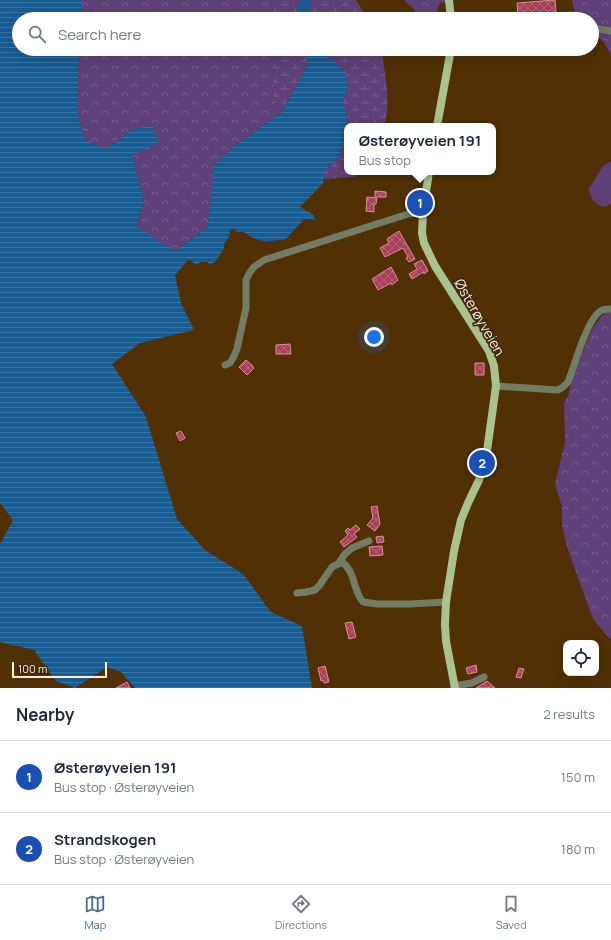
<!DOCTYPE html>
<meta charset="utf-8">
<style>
:root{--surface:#fff;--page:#f6f6f7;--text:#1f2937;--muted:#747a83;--line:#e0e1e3;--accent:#4a6c8f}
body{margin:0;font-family:Manrope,sans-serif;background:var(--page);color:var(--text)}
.controls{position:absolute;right:12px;bottom:12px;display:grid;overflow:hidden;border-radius:8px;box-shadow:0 4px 16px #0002}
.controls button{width:36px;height:36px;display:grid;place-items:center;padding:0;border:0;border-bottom:1px solid var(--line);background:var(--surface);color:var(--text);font:20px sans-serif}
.scale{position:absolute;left:12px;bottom:10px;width:95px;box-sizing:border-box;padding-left:4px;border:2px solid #fdeede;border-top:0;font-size:11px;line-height:14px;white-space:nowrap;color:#fdeede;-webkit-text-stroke:3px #3f290c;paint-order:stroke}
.you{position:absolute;left:374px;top:337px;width:14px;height:14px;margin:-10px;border:3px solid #fff;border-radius:50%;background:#1a73e8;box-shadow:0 0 0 6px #1a73e833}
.badge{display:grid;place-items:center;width:26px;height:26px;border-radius:50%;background:var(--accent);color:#fff;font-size:13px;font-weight:700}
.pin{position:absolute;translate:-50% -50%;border:2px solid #fff;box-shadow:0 1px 4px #0006}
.popup{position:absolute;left:344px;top:123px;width:152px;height:52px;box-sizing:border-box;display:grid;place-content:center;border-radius:8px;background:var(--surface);filter:drop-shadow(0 1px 3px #0005);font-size:13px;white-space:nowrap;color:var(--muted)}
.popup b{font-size:15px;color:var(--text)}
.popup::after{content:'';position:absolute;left:50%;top:100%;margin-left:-8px;border:8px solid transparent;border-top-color:var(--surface)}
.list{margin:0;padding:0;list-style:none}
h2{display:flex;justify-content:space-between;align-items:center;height:52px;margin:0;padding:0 16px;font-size:17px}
h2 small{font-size:13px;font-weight:400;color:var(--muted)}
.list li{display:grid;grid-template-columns:26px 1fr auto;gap:12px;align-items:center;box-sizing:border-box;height:72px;padding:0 16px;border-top:1px solid var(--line)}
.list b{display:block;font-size:15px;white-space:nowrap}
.list p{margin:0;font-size:13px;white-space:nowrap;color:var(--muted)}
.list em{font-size:13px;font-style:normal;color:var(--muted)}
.icon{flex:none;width:22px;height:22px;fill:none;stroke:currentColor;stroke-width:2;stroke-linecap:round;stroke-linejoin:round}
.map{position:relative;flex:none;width:611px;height:688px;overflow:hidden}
.search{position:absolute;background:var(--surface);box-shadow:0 4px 16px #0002;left:12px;right:12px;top:12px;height:44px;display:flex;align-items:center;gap:10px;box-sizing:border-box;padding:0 14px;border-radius:22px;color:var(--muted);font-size:15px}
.sheet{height:196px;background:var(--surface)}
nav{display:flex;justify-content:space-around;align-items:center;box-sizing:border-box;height:56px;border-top:1px solid var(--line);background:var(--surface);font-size:11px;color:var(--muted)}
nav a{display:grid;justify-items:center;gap:2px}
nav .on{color:var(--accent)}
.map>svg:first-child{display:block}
.grass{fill:#5f4078}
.forest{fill:url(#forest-crowns)}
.wetland{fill:url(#wetland-marsh)}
.water{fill:url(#water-rules)}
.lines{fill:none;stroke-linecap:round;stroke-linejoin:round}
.river{stroke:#185c94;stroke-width:11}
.building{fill:url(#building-cross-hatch);stroke:#d9909c}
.minor{stroke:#717d64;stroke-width:7}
.major{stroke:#a9c28e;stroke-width:8}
.labels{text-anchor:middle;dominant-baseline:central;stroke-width:3.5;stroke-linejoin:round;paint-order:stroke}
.street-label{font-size:14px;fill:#fdeede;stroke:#3f290c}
</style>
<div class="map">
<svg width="611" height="688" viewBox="0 0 611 688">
<defs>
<pattern id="forest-crowns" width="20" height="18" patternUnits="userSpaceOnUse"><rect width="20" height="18" fill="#5f4078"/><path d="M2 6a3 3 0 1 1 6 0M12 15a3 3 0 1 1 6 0" fill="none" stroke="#775c8b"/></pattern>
<pattern id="wetland-marsh" width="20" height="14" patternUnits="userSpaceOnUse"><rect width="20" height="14" fill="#5f4078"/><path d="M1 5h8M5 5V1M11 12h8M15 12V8" fill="none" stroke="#775c8b"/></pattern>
<pattern id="water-rules" width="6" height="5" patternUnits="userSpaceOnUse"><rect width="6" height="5" fill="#185c94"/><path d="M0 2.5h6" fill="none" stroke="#3a74a3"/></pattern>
<pattern id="building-cross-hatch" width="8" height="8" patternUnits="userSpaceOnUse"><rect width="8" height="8" fill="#aa3f59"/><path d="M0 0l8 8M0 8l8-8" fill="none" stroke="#bb6478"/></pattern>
</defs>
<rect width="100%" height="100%" fill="#503004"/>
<path class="grass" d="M611 161V203C602 213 589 199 589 189L603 166Z"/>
<path class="forest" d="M82 0H271L273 19H81Z
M404 0H446L447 3 441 2 433 18C418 24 419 14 411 6 409 4 406 3 404 0Z
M572 0H611V54L602 40 592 33V19H576Z
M79 49H274L273 96 282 112 234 146 211 201 207 228 175 251 136 227 144 202 132 155 133 129 106 149 85 140 77 112Z
M606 312 611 313V640L593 619 567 547 562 525V507L555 484 565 442 564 402 568 396 575 370 592 330 600 318Z"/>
<path class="wetland" d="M271 0H356L364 13 388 19H273Z
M274 49H308L305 52 308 64 282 112 273 96Z
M310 49H382C384 74 392 101 384 126H347L346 108 342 102 348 89 321 54Z
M347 130V172H361L354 177 324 179V170L339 157Z"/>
<path class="water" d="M0 0H82L81 19H19V49H79L77 112 85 140 106 149 133 129 152 126 159 143 132 155 144 202 136 226 175 251 207 228 211 201 214 165 234 146 282 112 308 64 305 52 308 49H310L333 60 345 72 348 89 342 102 346 108 347 130 339 157 325 170 323 183 300 207 314 215 315 220 304 219 286 239 265 242 253 238 244 232H237L234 229 230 230 229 237 224 244V248L217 260 210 265 207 262H201L195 265 191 260H188L175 275 181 303 194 330 140 343 112 364 146 417 177 519 205 550 243 574 271 612 302 626 312 688H135L121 672 107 667 75 688 56 681 34 650 0 642V544L13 520 0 503Z"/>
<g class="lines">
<path class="river" d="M302 19 305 0"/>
</g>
<path class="building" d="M555 0 556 12 518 17 517 3Z
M375 191 386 192V197H375Z
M367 197 377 198 376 204H374V212L366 211Z
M399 231 415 259 409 262 406 258 408 257 403 248 385 257 380 248 389 243 387 239Z
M422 260 428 271 424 274 423 272 412 279 409 274 417 269 414 264Z
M391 267 398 280 392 285 391 283 378 290 372 279Z
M290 344 291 354H276V345Z
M246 360 253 366 252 367 254 368 247 375 239 367Z
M475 363H484V375H475Z
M181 431 185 438 180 441 176 433Z
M377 506 380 524 375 531 367 525 373 518 371 507Z
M356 525 360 529 354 534 357 537 344 547 340 542 348 535 345 531 348 528 350 530Z
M383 536 384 542 377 543 376 537Z
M382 546 383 555 370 556 369 547Z
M352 622 356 637 349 639 345 623Z
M476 665 477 672 468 674 466 668Z
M325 666 329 682 324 683 323 680 321 681 318 668Z
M519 668 524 669 521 678 516 677Z
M487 681 495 688H476Z
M127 682 130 688H116Z"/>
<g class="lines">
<path class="minor" d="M534 19 571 15 578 19
M592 28 611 31
M225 365 230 363 233 358 237 349 246 308V280L250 272 254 267 264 260 408 214 423 212
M496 386 558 390 563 387 568 382C575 364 585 327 597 314 601 309 605 309 611 309
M338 564 343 563C355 571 353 591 363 602L377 604H410L446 602
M297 593 306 592 315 590 319 586 332 567 338 564 345 554 352 548 369 541
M454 686 472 683 484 677"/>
<path class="major" d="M449 0 451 19
M437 126 451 49
M429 172 423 212 422 233 424 243 435 266 489 351 494 366 496 386 486 458 479 480 468 503 461 520 454 551 446 602 445 624 446 641 455 688"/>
</g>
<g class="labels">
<g class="street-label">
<text transform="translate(480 317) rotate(60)">Østerøyveien</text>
</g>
</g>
</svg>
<div class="controls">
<button><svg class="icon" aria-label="locate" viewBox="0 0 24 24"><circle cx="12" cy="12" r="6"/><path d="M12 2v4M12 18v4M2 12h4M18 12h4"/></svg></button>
</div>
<div class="scale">100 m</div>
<div class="you"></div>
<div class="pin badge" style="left:420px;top:203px;background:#1a4fb4">1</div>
<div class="popup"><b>Østerøyveien 191</b>Bus stop</div>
<div class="pin badge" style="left:482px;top:463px;background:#1a4fb4">2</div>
<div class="search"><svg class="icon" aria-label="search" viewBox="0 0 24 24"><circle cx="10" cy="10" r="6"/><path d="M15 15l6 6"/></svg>Search here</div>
</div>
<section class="sheet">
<h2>Nearby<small>2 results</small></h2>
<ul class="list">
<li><span class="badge" style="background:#1a4fb4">1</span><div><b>Østerøyveien 191</b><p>Bus stop · Østerøyveien</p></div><em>150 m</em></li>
<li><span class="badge" style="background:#1a4fb4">2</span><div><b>Strandskogen</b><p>Bus stop · Østerøyveien</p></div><em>180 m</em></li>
</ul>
</section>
<nav>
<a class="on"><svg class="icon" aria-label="map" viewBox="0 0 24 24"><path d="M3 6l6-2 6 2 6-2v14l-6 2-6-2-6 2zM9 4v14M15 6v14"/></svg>Map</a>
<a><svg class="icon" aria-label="directions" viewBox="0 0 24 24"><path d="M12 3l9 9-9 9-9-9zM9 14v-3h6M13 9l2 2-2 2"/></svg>Directions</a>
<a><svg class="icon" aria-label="saved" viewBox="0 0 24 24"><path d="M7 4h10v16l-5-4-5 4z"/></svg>Saved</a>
</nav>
